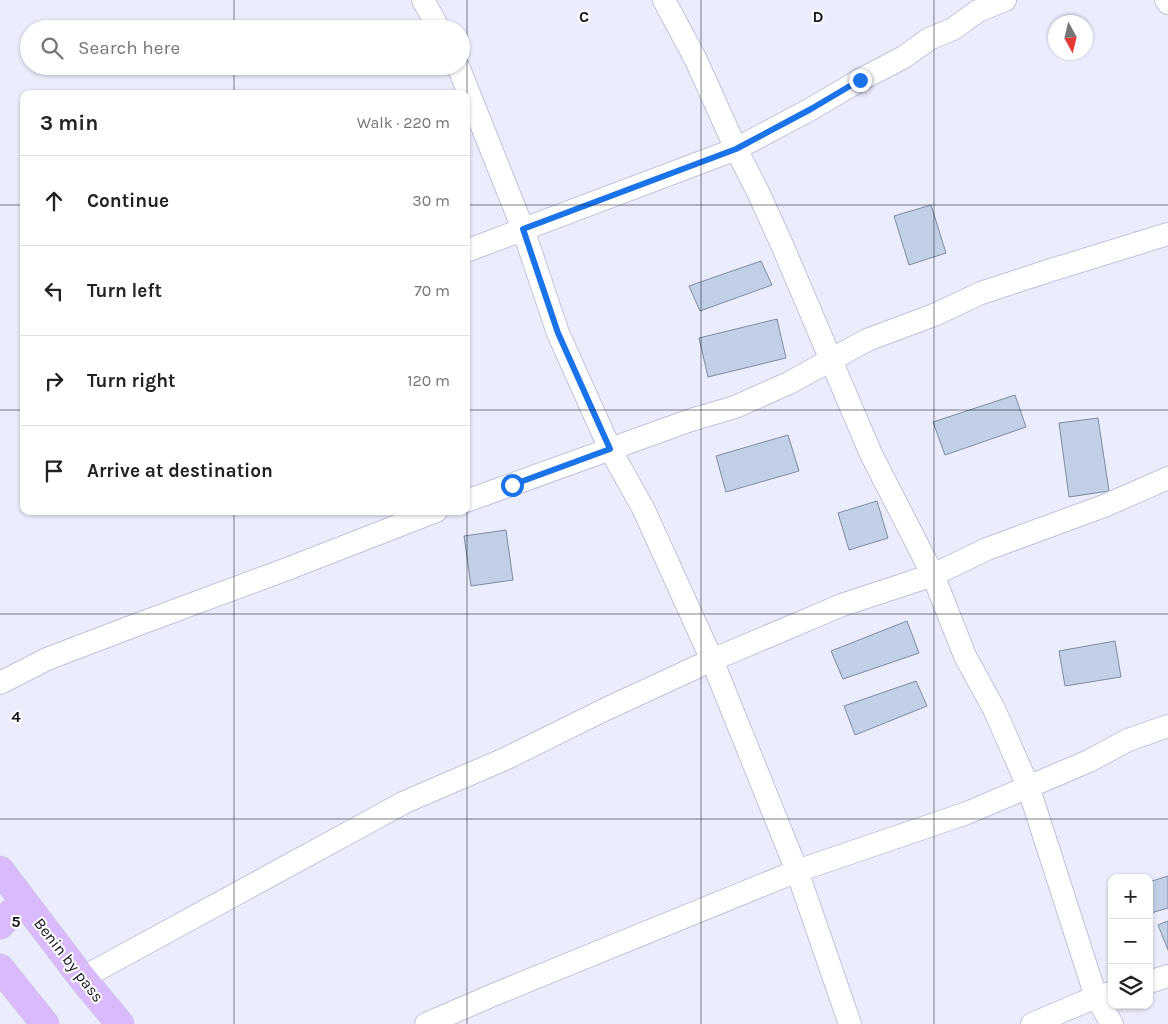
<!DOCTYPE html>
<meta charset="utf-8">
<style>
:root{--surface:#fff;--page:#f6f6f6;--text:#222;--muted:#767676;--line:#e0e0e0}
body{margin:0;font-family:Karla,sans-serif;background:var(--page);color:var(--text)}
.controls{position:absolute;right:15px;bottom:15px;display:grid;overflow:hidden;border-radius:10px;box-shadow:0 1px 4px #0004}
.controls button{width:45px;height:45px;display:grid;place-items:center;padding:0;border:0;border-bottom:1px solid var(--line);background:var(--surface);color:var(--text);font:25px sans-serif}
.compass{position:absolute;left:1048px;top:15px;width:45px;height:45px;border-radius:50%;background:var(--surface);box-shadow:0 1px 4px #0004;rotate:172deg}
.stop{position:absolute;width:15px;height:15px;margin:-11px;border:4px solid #1a73e8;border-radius:50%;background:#fff}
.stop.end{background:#1a73e8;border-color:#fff;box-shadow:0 1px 5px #0008}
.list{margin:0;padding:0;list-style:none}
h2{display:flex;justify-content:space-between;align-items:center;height:65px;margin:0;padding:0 20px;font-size:21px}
h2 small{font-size:16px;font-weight:400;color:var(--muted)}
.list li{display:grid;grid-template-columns:32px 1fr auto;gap:15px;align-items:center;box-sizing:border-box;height:90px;padding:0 20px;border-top:1px solid var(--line)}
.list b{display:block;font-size:19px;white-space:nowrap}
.list em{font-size:16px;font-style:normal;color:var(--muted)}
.icon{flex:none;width:28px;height:28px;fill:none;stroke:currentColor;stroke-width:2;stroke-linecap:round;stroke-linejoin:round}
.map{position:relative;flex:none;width:1168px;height:1024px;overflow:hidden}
.search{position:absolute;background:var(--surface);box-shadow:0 1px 4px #0004;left:20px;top:20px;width:450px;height:55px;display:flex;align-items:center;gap:12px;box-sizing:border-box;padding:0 18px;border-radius:28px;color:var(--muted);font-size:19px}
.panel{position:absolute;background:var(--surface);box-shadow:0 1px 4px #0004;left:20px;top:90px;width:450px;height:425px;border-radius:10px}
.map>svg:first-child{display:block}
.building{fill:#c2d0e7;stroke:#7f8ba1}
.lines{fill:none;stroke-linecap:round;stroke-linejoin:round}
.street-casing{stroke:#c2c3dc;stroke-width:24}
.highway-casing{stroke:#d1d1d2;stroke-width:29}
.street{stroke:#fff;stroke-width:22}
.highway{stroke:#d9bafd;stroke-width:28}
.route{stroke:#1a73e8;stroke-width:6}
.grid{fill:none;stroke:#171720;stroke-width:1;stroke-opacity:0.55}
.labels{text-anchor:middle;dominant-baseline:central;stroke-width:4;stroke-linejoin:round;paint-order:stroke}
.street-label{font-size:16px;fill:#171720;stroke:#fff}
.grid-label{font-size:16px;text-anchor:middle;font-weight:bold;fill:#171720;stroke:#fff;stroke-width:4;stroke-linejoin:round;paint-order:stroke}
</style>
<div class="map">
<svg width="1168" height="1024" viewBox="0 0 1168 1024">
<rect width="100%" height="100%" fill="#ecedfc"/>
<path class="building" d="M931 205 946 253 909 265 894 216Z
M761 261 772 285 700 311 689 286Z
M777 319 786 358 708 377 699 338Z
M1015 395 1026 427 945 455 933 422Z
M1098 418 1109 491 1069 497 1059 423Z
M788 435 799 471 726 492 716 456Z
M877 501 888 538 849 550 838 513Z
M506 530 513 580 471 586 464 536Z
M907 621 919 653 843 679 831 651Z
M1115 641 1121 677 1065 686 1059 651Z
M916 681 927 706 855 735 844 706Z
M1168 876V908L1151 913 1149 906V882Z
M1168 921V950L1158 925Z"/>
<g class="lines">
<defs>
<path id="street" d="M423 0 439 29
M664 0 696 60 736 149 758 192 783 247 871 454 933 575 965 656 994 709 1028 786 1096 997 1112 1024
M1166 0 1168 3
M458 66 523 229 558 333 610 449 643 508 712 660 797 871 850 1024
M466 251 736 149 811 109 860 80 904 57 929 39 953 29 978 11 1005 0
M466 501 691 420 735 407 789 383 867 340 934 315 981 293 1048 271 1168 234
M0 683 47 659 136 625 287 569 436 511
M82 978 405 802 505 759 606 709 712 660 842 605 933 575 987 549 1104 506 1168 478
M1149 982 1168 976
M426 1024 493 995 797 871 967 813 1089 761 1128 740 1168 726
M1032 1024 1096 997 1110 993"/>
<path id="highway" d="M0 870 82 978 120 1024
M0 925 23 901
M0 968 45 1024"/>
</defs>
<use href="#street" class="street-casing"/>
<use href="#highway" class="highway-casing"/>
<use href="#street" class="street"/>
<use href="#highway" class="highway"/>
</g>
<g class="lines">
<path class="route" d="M512 485 610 449 558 333 523 229 736 149 811 109 860 80"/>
</g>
<path class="grid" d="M234 0V29M467 0V1024M701 0V1024M934 0V1024M234 66V94M0 205H24M466 205H1168M0 410H24M466 410H1168M234 511V1024M0 614H1168M0 819H1168"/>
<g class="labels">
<g class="street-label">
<text transform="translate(69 960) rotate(52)">Benin by pass</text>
</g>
</g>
<g class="grid-label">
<text x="584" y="22">C</text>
<text x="818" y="22">D</text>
<text x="16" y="722">4</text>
<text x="16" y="927">5</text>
</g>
</svg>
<div class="controls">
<button>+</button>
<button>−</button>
<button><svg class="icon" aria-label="layers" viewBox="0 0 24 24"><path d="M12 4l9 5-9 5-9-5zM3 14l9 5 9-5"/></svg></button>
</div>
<svg class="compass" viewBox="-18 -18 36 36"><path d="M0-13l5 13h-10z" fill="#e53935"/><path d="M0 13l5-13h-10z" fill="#767676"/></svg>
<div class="stop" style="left:512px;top:485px"></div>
<div class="stop end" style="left:860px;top:80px"></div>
<div class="search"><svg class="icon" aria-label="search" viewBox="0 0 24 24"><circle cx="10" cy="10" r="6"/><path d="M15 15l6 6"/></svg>Search here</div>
<section class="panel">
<h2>3 min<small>Walk · 220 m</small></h2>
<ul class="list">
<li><svg class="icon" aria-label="ahead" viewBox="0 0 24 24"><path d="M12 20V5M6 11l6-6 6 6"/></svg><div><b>Continue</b></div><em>30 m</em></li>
<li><svg class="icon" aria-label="left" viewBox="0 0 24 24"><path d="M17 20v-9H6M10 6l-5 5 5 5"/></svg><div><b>Turn left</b></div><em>70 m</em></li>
<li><svg class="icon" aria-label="right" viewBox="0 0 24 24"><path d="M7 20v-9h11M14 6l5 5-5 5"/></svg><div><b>Turn right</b></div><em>120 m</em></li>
<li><svg class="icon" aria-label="arrive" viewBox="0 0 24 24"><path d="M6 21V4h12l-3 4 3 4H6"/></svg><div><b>Arrive at destination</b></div></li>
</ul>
</section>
</div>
